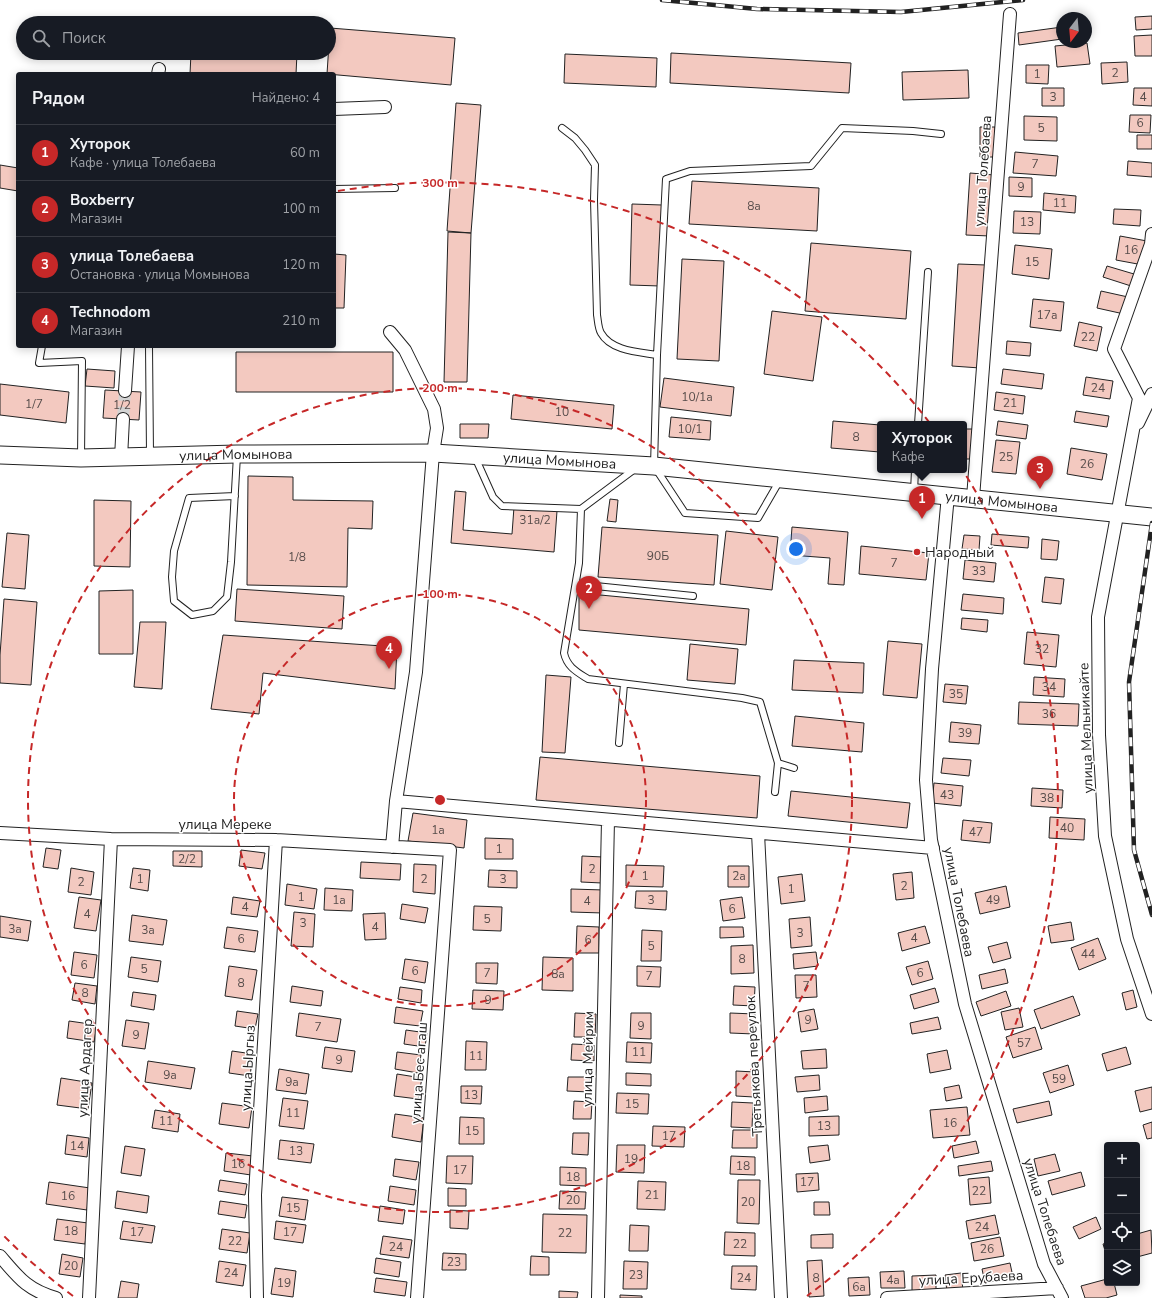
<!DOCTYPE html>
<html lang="ru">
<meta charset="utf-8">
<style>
:root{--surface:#171b24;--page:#242831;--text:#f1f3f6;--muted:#9ea1a6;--line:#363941;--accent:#c62828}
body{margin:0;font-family:"Nunito Sans",sans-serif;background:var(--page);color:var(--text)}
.controls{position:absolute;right:12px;bottom:12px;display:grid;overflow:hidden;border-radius:4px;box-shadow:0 2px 10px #0003}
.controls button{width:36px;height:36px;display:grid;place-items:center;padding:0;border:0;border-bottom:1px solid var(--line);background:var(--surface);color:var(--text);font:20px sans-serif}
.compass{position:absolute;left:1056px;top:12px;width:36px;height:36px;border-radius:50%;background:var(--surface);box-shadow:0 2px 10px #0003;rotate:196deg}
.you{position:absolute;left:796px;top:549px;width:14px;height:14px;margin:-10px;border:3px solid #fff;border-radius:50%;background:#1a73e8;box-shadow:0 0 0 6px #1a73e833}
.badge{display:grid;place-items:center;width:26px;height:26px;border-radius:50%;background:var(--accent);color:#fff;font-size:13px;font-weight:700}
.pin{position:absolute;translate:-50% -33px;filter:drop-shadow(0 1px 2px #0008)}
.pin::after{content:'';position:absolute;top:21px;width:14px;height:12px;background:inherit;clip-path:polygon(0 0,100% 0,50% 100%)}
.popup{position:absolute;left:877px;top:421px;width:90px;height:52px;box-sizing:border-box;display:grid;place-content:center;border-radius:4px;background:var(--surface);filter:drop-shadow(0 1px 3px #0005);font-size:13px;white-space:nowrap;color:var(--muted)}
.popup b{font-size:15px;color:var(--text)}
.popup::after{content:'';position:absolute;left:50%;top:100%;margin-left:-8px;border:8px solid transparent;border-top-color:var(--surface)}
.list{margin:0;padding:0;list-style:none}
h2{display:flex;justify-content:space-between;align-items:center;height:52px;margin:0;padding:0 16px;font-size:17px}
h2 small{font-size:13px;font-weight:400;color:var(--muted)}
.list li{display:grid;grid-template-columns:26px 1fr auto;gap:12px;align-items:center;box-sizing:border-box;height:56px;padding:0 16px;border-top:1px solid var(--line)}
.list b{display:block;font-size:15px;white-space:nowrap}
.list p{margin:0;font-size:13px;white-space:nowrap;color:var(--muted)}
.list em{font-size:13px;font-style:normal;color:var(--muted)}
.icon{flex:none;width:22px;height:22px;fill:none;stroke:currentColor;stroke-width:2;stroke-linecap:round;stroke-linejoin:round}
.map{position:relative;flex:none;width:1152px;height:1298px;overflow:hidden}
.search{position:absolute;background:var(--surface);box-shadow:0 2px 10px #0003;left:16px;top:16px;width:320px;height:44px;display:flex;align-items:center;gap:10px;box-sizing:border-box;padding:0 14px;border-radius:22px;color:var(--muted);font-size:15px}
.panel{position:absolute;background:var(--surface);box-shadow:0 2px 10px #0003;left:16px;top:72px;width:320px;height:276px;border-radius:4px}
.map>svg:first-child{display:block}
.building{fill:#f3c9c0;stroke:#222}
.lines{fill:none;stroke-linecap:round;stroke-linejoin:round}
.minor-tunnel{stroke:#d3d3d3;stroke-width:12;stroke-dasharray:12 6;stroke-linecap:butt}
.service-casing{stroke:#222;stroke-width:8}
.minor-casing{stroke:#222;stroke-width:14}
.secondary-casing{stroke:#222;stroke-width:19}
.service{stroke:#fff;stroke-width:6}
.minor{stroke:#fff;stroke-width:12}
.secondary{stroke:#fff;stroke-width:17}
.rail-casing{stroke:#222;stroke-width:4.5}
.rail{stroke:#fff;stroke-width:3;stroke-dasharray:9;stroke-linecap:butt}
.ring{fill:none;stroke:#c62828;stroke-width:2;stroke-dasharray:7 5}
.poi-dot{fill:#c62828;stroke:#fff;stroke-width:1.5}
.labels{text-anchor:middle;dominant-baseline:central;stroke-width:3;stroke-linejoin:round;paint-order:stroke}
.number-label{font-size:12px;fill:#564c4a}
.street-label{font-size:14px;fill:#222;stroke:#fff}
.poi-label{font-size:14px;fill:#222;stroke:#fff;text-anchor:start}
.centre{fill:#c62828;stroke:#fff;stroke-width:2}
.ring-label{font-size:12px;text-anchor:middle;font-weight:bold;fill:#c62828;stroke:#fff;stroke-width:3;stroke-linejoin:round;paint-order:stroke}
</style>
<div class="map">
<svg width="1152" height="1298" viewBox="0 0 1152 1298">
<rect width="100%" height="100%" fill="#fff"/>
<path class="building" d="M1152 16V29L1136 30 1135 17Z
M1062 27V39L1019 45 1018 33Z
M330 28 455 38 451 85 327 74Z
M1152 35V56H1135L1134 36Z
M1087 43 1090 64 1057 67 1055 46Z
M191 53H297L296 74H190Z
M671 53 851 63 849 93 670 83Z
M565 54 657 58 656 87 564 83Z
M1127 62 1128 82 1102 84 1101 63Z
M1026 65H1049L1048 84 1026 83Z
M968 70 969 98 903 100 902 72Z
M1042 88H1064V106H1042Z
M1134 88H1152V106L1133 105Z
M456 103 481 105 471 233 447 231Z
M1130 115H1151L1150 133 1129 132Z
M1024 116 1057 117V141L1024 140Z
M980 127H995V157H980Z
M1137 135H1152V149H1137Z
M1015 152 1058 156 1056 176 1013 173Z
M1128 161 1152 163V177L1127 175Z
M0 165 18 168V191L0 188Z
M970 173 994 175 990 236 966 235Z
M1009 177 1032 178V197L1009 196Z
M692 181 819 188 817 231 689 224Z
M1044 193 1076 196 1075 213 1043 210Z
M632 204 662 205 660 286 630 285Z
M1114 209 1141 210 1140 226 1113 224Z
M1014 211 1041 212 1040 234 1013 233Z
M448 232 471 233 467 382H444Z
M1120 236 1147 241 1143 265 1116 260Z
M811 243 911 251 906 319 805 311Z
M1015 245 1052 249 1049 279 1012 274Z
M334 254 346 255 344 308H334Z
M682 259 724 261 719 361 677 359Z
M958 264 986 265 980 368 952 366Z
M1107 266 1134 274 1131 286 1103 277Z
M1101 291 1128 297 1124 314 1097 308Z
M1033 299 1064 302 1061 331 1030 327Z
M772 311 822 317 813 381 764 374Z
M1079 322 1102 327 1097 351 1074 346Z
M1007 341 1031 343 1030 356 1006 354Z
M236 352H393V392H236Z
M87 369 115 371 114 388 85 386Z
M1003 369 1044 374 1042 389 1001 384Z
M1086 377 1113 381 1110 399 1083 395Z
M664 378 734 387 731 416 660 407Z
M0 384 69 392 66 423 0 415Z
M105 390 141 392 139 420 103 418Z
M996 392 1025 396 1023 414 994 410Z
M513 395 614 405 612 429 511 419Z
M1076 411 1109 416 1107 427 1074 422Z
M671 417 711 421 710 440 669 437Z
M833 421 880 425V452L831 448Z
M998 421 1028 425 1026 439 996 435Z
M460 424H489L488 438H460Z
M964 429H973L971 459H964Z
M996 440 1020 442 1016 474 992 472Z
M1071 448 1107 454 1102 480 1067 474Z
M248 476 293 477V500L373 501 372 529 348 528 347 587 247 585Z
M455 491 466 492 463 530 512 534 514 507 557 511 554 552 451 543Z
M610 499 618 500 616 522 607 521Z
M94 500 131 501 130 567 94 566Z
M602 527 718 535 714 585 598 577Z
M792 527 848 532 844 585 828 584 830 558 790 555Z
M726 531 778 537 772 590 720 584Z
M7 533 29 535 25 589 2 587Z
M992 534 1029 537 1028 548 991 545Z
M964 535 980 536 979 550 962 549Z
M1042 539 1059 541 1057 560 1041 559Z
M861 546 929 553 926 580 859 574Z
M965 560 996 563 994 582 963 579Z
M1045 577 1064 579 1061 604 1042 602Z
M237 589 344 596 342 629 235 621Z
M133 590V654H99V591Z
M579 593 749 609 746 645 579 630Z
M963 594 1004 598 1003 614 961 610Z
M4 599 37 602 31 685 0 683V655Z
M962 618 988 620 987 632 961 629Z
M140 622H166L162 689 134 687Z
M1027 632 1059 635 1056 667 1024 664Z
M223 635 397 647 395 689 263 673 259 714 211 709Z
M888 641 922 644 917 698 883 695Z
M690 644 738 649 735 684 687 680Z
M794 660 864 663 863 693 792 690Z
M546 675 571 677 565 753 542 752Z
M1034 677 1065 679 1064 697 1033 695Z
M945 684 968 686 966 704 943 702Z
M1019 702 1079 704 1078 726 1018 724Z
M795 716 864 723 862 752 792 746Z
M951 722 981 725 979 744 949 742Z
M540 757 760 776 757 818 536 800Z
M943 758 971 760 969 776 941 773Z
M934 783 963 786 961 806 932 803Z
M1032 788 1063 790 1062 808 1031 806Z
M791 791 910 803 907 828 788 816Z
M413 813 467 820 464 848 408 841Z
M1050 817 1085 819 1084 840 1049 838Z
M963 820 992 823 990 843 961 840Z
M485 838 513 839V859H485Z
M46 848 61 850 58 869 43 867Z
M241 850 265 853 262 869 239 866Z
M173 851H202V867L173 866Z
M582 856 603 857 602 883 581 882Z
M361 862 401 864 400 880 360 878Z
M414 864 436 865 435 894 413 892Z
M626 865 664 866 663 887 626 886Z
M728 866H749V887H728Z
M71 868 94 872 91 895 68 892Z
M133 868 150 870 148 891 130 888Z
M489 870 517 871V888L488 887Z
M912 872 914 898 896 900 893 874Z
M802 874 805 901 781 904 778 877Z
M287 884 317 889 314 909 285 905Z
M1006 886 1010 907 980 914 975 893Z
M325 888 353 890 352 911 324 910Z
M571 889 604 890 603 913 571 912Z
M636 891H667L666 910 635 908Z
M79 897 101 900 96 931 74 928Z
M233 897 260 901 257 917 231 914Z
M742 897 745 918 723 921 720 900Z
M402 904 428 908 425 923 400 919Z
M474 906 502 907 501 931 473 930Z
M294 912 315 914 313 947 291 946Z
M385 913 386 939 365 940 363 914Z
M132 915 167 920 163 945 129 941Z
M0 916 31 921 28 941 0 937Z
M810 917 812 946 791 948 789 919Z
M1071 922 1074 940 1051 943 1048 926Z
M577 926 599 927V953H576Z
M925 926 930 943 902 951 898 933Z
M227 927 258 931 255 952 224 948Z
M720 927H743L744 937 720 938Z
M642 930 662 931 661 961H641Z
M1098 938 1106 959 1079 970 1071 948Z
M1007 942 1011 958 993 963 988 947Z
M753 945 754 973 731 974V946Z
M74 952 97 955 94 978 71 975Z
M816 952 818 966 794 969 793 954Z
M131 957 161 961 158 982 128 977Z
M543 957 573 958V991L542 990Z
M405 959 428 962 425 983 402 979Z
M928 961 933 979 912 985 906 967Z
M476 963H498L497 984 476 983Z
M229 966 257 970 252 1000 225 996Z
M637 966 661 967 660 987 637 986Z
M1005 969 1008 983 982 989 979 975Z
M795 975H816L817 997 796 998Z
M75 983 97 986 95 1004 72 1000Z
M292 986 323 991 321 1006 290 1002Z
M734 986 755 987 754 1006 733 1005Z
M400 987 422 990 421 1003 398 999Z
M935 988 939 1002 914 1009 910 995Z
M473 990 504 991 503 1010 472 1009Z
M1133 990 1137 1007 1126 1010 1122 993Z
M1006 991 1011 1006 981 1016 976 1002Z
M133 992 156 995 154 1010 131 1006Z
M1073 996 1080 1015 1041 1029 1034 1010Z
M396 1007 423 1011 420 1026 394 1023Z
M1019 1008 1023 1027 1005 1030 1001 1012Z
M814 1009 818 1029 801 1032 798 1012Z
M237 1011 258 1014 255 1029 235 1026Z
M299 1013 341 1019 337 1042 296 1036Z
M575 1013 596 1014 595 1037H574Z
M631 1013H651V1039L630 1038Z
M730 1013 755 1014 754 1034 730 1033Z
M938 1017 941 1029 912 1034 910 1023Z
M126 1020 149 1023 145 1049 122 1046Z
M69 1021 97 1025 94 1042 67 1038Z
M1035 1027 1042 1049 1013 1058 1006 1037Z
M406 1030 427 1033 425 1047 404 1044Z
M466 1041 487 1042 486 1070H465Z
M627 1042 652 1043 651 1063 626 1062Z
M572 1044 594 1045V1061L571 1060Z
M325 1047 355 1051 352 1072 322 1068Z
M1126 1047 1131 1064 1107 1071 1102 1054Z
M826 1049 827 1068 803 1069 801 1051Z
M947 1050 951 1069 930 1073 927 1054Z
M232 1051 253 1054 250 1076 229 1073Z
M397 1052 421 1055 418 1073 395 1069Z
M148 1061 195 1068 191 1089 145 1082Z
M1068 1065 1074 1085 1050 1093 1043 1073Z
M279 1069 309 1074 306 1094 276 1090Z
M736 1071 755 1072 754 1097 736 1096Z
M626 1073 651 1074V1086L626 1085Z
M397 1074 422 1078 418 1099 394 1096Z
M819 1075 820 1090 797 1092 795 1077Z
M568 1077H590V1092L567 1091Z
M61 1078 92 1083 88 1109 57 1105Z
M959 1085 962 1098 946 1101 944 1088Z
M461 1086H482L481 1104 461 1103Z
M1152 1087V1109L1140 1112 1135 1091Z
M617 1093 649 1094 648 1114 616 1113Z
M827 1096 828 1110 805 1113 804 1098Z
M283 1098 308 1101 304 1129 279 1126Z
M574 1101 592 1102 591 1119H573Z
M1049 1101 1052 1115 1017 1123 1013 1109Z
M732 1102 753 1103 752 1128 731 1127Z
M222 1103 252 1107 249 1128 219 1124Z
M967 1107 970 1135 933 1138 930 1110Z
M155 1110 180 1114 178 1132 152 1128Z
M395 1114 424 1118 421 1142 392 1137Z
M839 1116V1135L809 1136V1117Z
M460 1117 484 1118V1144H459Z
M1152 1122V1138L1147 1139 1143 1125Z
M653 1126 685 1127 684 1147 652 1146Z
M733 1130H757V1148H732Z
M573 1133H589L588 1155 572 1154Z
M67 1135 89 1138 87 1157 65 1154Z
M280 1140 314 1144 311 1163 278 1159Z
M976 1141 979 1153 954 1158 952 1146Z
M617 1145H645L644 1173 616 1172Z
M828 1145 830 1160 810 1163 808 1147Z
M125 1146 145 1149 141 1176 121 1173Z
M226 1153 253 1156 251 1175 224 1171Z
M1055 1154 1060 1171 1038 1176 1034 1159Z
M447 1156H473L472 1184 446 1183Z
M731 1156 755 1157V1175L730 1174Z
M395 1159 419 1162 416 1180 393 1176Z
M991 1161 993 1171 959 1176 958 1166Z
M560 1167 586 1168V1186L560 1185Z
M1081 1172 1085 1186 1052 1195 1048 1181Z
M818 1173 819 1190 797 1192 796 1174Z
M989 1177 991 1203 970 1205 968 1179Z
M220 1180 247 1184 245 1195 218 1191Z
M738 1180H760L759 1224 737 1223Z
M638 1181 666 1182 665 1210 637 1209Z
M49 1182 90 1188 87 1210 46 1204Z
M390 1186 416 1190 414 1205 388 1201Z
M448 1188 466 1189V1206H448Z
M117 1191 149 1196 147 1213 115 1208Z
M560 1191 586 1192 585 1209H559Z
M282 1197 308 1200 305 1220 279 1216Z
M220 1201 247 1205 245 1218 218 1214Z
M814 1202H829L830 1215H814Z
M380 1206 405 1210 403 1224 378 1221Z
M450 1210 469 1211 468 1229 450 1228Z
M543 1214 587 1215 586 1253 542 1252Z
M995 1215 999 1234 969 1239 966 1221Z
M1096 1217 1101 1229 1079 1239 1073 1227Z
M57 1219 88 1223 85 1244 54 1240Z
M123 1221 155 1226 152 1243 120 1239Z
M276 1221 306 1225 303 1243 274 1239Z
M630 1225 649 1226 648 1251H629Z
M222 1229 250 1233 247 1253 219 1249Z
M1151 1230 1152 1253 1137 1257V1234Z
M725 1232 755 1233V1256L724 1255Z
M833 1234V1248H811V1235Z
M383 1236 412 1240 409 1258 380 1254Z
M1000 1237 1004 1256 974 1261 971 1243Z
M1107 1243V1257L1103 1244Z
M443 1253 466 1254V1270H442Z
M62 1254 83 1258 80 1277 59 1274Z
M531 1256 549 1257V1275H530Z
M376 1258 401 1262 399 1277 374 1273Z
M822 1260 824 1296 809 1297 807 1261Z
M219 1261 246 1265 243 1286 216 1282Z
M624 1261 648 1262 647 1289H623Z
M1010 1263 1013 1277 985 1283 982 1269Z
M732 1266H757L756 1290 731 1289Z
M275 1268 296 1271 293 1297 271 1294Z
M904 1271 905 1288H881L880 1272Z
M961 1273 963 1290 947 1292 945 1275Z
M936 1275V1292L912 1293V1276Z
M869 1277 870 1295 849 1296 848 1278Z
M376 1278 407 1282 405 1296 374 1292Z
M1107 1279V1283H1114L1117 1295 1106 1298H1085L1081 1286Z
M121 1281 139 1284 137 1298H118Z
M559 1291 578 1292 577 1298H559Z
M620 1295 642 1296V1298H620Z"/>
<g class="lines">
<path class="minor-tunnel" d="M123 419 125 391"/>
<defs>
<path id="service" d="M562 128 575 138 585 150 595 165 594 200 597 315C598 320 598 328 601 333 611 351 639 352 657 355
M334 189 395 188
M42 346 39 363 82 361 81 457
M149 346 150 454
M918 424 928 272
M475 457 493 497 502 506 581 509 636 468
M780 480 758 518 685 513 654 466 657 355 666 179 690 171 811 166 842 128 913 131 941 134
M914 492 915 470
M235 496 189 498 174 551 172 577 174 601 192 615 213 611 227 597 231 562 237 455
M581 509 579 563 564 653C567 667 577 672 588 679L742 698 760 702 778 763 794 768
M576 584 693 596
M619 743 624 684
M775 792 778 763"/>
<path id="minor" d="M158 74 159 69
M334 109 385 107
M1152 234 1151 244 1114 349 1139 398 1098 617 1099 735 1105 836 1127 939 1152 1014
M390 332 405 350 434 409 437 428 433 453 416 672 396 801 392 847
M125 391 128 346
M1138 423 1152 394
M121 458 123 419
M948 495 932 669 926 780 931 840 965 1004 1044 1264 1062 1298
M973 498 1010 14
M396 801 933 848
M0 833 111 839 276 840 450 850 417 1298
M758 833 781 1298
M0 1256C18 1277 27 1290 56 1298
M89 1298 111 839
M257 1298 255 1195 276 840
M598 1298 608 820
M887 1298 1057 1288"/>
<g id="secondary">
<path id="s1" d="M0 455 81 458 237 454 433 453 654 466 1152 517"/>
</g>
</defs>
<use href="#service" class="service-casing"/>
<use href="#minor" class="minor-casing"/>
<use href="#secondary" class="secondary-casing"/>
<use href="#service" class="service"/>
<use href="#minor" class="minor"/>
<use href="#secondary" class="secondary"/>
<defs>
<path id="rail" d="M662 0 757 9 901 12 1023 0
M1152 523 1129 682 1134 850 1152 915"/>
</defs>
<use href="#rail" class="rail-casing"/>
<use href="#rail" class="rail"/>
</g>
<g class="ring">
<circle cx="440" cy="800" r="206"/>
<circle cx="440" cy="800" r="412"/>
<path d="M73 1296A617 617 0 0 1 4 1236M338 191A617 617 0 0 1 807 1296"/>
</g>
<circle class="poi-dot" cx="917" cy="552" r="4"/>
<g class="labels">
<g class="number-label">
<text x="1115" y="73">2</text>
<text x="1037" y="74">1</text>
<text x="1053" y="97">3</text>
<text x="1143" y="97">4</text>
<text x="1140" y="123">6</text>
<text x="1041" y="128">5</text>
<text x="1035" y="164">7</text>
<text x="1021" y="187">9</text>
<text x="1060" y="203">11</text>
<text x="754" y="206">8а</text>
<text x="1027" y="222">13</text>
<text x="1131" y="250">16</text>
<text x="1032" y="262">15</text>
<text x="1047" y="315">17а</text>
<text x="1088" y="337">22</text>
<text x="1098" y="388">24</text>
<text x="697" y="397">10/1а</text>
<text x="1010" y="403">21</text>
<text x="34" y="404">1/7</text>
<text x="122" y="405">1/2</text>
<text x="562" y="412">10</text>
<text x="690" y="429">10/1</text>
<text x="856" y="437">8</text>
<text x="1006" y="457">25</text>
<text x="1087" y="464">26</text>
<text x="535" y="520">31а/2</text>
<text x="658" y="556">90Б</text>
<text x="297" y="557">1/8</text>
<text x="894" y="563">7</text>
<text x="979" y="571">33</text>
<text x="1042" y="649">32</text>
<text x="1049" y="687">34</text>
<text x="956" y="694">35</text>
<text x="1049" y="714">36</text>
<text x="965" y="733">39</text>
<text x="947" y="795">43</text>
<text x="1047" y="798">38</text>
<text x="1067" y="828">40</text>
<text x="438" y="830">1а</text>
<text x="976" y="832">47</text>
<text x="499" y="849">1</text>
<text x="187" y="859">2/2</text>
<text x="592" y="869">2</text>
<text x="645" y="876">1</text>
<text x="739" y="876">2а</text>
<text x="140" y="879">1</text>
<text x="424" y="879">2</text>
<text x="503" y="879">3</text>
<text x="81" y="882">2</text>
<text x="904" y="886">2</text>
<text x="791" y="889">1</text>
<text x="301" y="897">1</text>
<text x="339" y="900">1а</text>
<text x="651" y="900">3</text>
<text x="993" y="900">49</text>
<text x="587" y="901">4</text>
<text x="245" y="907">4</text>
<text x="732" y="909">6</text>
<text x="87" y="914">4</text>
<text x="487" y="919">5</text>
<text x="303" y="923">3</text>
<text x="375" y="927">4</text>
<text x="15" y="929">3а</text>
<text x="148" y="930">3а</text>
<text x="800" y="933">3</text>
<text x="914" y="938">4</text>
<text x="241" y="939">6</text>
<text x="588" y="940">6</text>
<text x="651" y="946">5</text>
<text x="1088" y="954">44</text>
<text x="742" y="959">8</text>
<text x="84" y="965">6</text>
<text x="144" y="969">5</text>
<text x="415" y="971">6</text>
<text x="487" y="973">7</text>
<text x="920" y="973">6</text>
<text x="558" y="974">8а</text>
<text x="649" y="976">7</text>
<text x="241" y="983">8</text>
<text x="806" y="986">7</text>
<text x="85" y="993">8</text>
<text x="488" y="1000">9</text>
<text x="808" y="1020">9</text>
<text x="641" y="1026">9</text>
<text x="318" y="1027">7</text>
<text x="136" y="1035">9</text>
<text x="1024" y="1043">57</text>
<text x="639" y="1052">11</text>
<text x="476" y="1056">11</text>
<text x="339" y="1060">9</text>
<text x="170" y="1075">9а</text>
<text x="1059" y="1079">59</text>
<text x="292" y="1082">9а</text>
<text x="471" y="1095">13</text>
<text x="632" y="1104">15</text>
<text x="293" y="1113">11</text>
<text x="166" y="1121">11</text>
<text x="950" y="1123">16</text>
<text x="824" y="1126">13</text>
<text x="472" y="1131">15</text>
<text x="669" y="1136">17</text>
<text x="77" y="1146">14</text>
<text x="296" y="1151">13</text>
<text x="631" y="1159">19</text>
<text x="238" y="1164">16</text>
<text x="743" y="1166">18</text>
<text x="460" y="1170">17</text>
<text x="573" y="1177">18</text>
<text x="807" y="1182">17</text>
<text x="979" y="1191">22</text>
<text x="652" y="1195">21</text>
<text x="68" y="1196">16</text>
<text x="573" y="1200">20</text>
<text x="748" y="1202">20</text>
<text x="293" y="1208">15</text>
<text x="982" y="1227">24</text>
<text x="71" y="1231">18</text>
<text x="137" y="1232">17</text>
<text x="290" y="1232">17</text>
<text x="565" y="1233">22</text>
<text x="235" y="1241">22</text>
<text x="740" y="1244">22</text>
<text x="396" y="1247">24</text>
<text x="987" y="1249">26</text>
<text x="454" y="1262">23</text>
<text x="71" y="1266">20</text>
<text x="231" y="1273">24</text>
<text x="636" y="1275">23</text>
<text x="744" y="1278">24</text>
<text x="816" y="1278">8</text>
<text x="893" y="1280">4а</text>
<text x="284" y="1283">19</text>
<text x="859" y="1287">6а</text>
</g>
<g class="street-label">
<text transform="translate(983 171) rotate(-86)">улица Толебаева</text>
<text stroke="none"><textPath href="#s1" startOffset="236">улица Момынова</textPath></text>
<text stroke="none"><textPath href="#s1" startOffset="560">улица Момынова</textPath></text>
<text stroke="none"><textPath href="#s1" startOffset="1004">улица Момынова</textPath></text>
<text transform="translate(1086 728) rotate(-92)">улица Мельникайте</text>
<text x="225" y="824">улица Мереке</text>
<text transform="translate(959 902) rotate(79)">улица Толебаева</text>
<text transform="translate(588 1059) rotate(-89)">улица Мейрим</text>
<text transform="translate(754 1066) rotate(-93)">Третьякова переулок</text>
<text transform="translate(85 1068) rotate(-87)">улица Ардагер</text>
<text transform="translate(248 1068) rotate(-87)">улица Ыргыз</text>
<text transform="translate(419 1073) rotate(-86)">улица Бес агаш</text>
<text transform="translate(1045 1212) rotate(72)">улица Толебаева</text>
<text transform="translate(971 1278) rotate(-3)">улица Ерубаева</text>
</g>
<g class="poi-label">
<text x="925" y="552">Народный</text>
</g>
</g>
<circle cx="440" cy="800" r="6" class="centre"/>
<g class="ring-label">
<text x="440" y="187">300 m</text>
<text x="440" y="392">200 m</text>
<text x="440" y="598">100 m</text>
</g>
</svg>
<div class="controls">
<button>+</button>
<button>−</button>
<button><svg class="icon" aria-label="locate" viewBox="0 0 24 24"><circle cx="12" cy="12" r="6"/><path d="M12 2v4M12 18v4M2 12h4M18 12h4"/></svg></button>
<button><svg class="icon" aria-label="layers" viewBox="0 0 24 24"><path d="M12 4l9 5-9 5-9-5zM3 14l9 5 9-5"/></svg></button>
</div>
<svg class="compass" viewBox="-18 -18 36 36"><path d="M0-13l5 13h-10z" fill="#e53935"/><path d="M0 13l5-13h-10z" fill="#9ea1a6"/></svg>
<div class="you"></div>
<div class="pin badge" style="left:922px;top:519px">1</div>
<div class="popup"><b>Хуторок</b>Кафе</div>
<div class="pin badge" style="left:589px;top:609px">2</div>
<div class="pin badge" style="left:1040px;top:489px">3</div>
<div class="pin badge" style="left:389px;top:669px">4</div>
<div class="search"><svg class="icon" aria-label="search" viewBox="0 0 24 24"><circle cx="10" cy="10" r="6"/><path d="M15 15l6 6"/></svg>Поиск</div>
<section class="panel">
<h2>Рядом<small>Найдено: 4</small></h2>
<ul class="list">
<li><span class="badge">1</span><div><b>Хуторок</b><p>Кафе · улица Толебаева</p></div><em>60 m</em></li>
<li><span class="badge">2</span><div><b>Boxberry</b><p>Магазин</p></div><em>100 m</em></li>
<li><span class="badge">3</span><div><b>улица Толебаева</b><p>Остановка · улица Момынова</p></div><em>120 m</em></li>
<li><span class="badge">4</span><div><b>Technodom</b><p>Магазин</p></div><em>210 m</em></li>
</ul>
</section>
</div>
